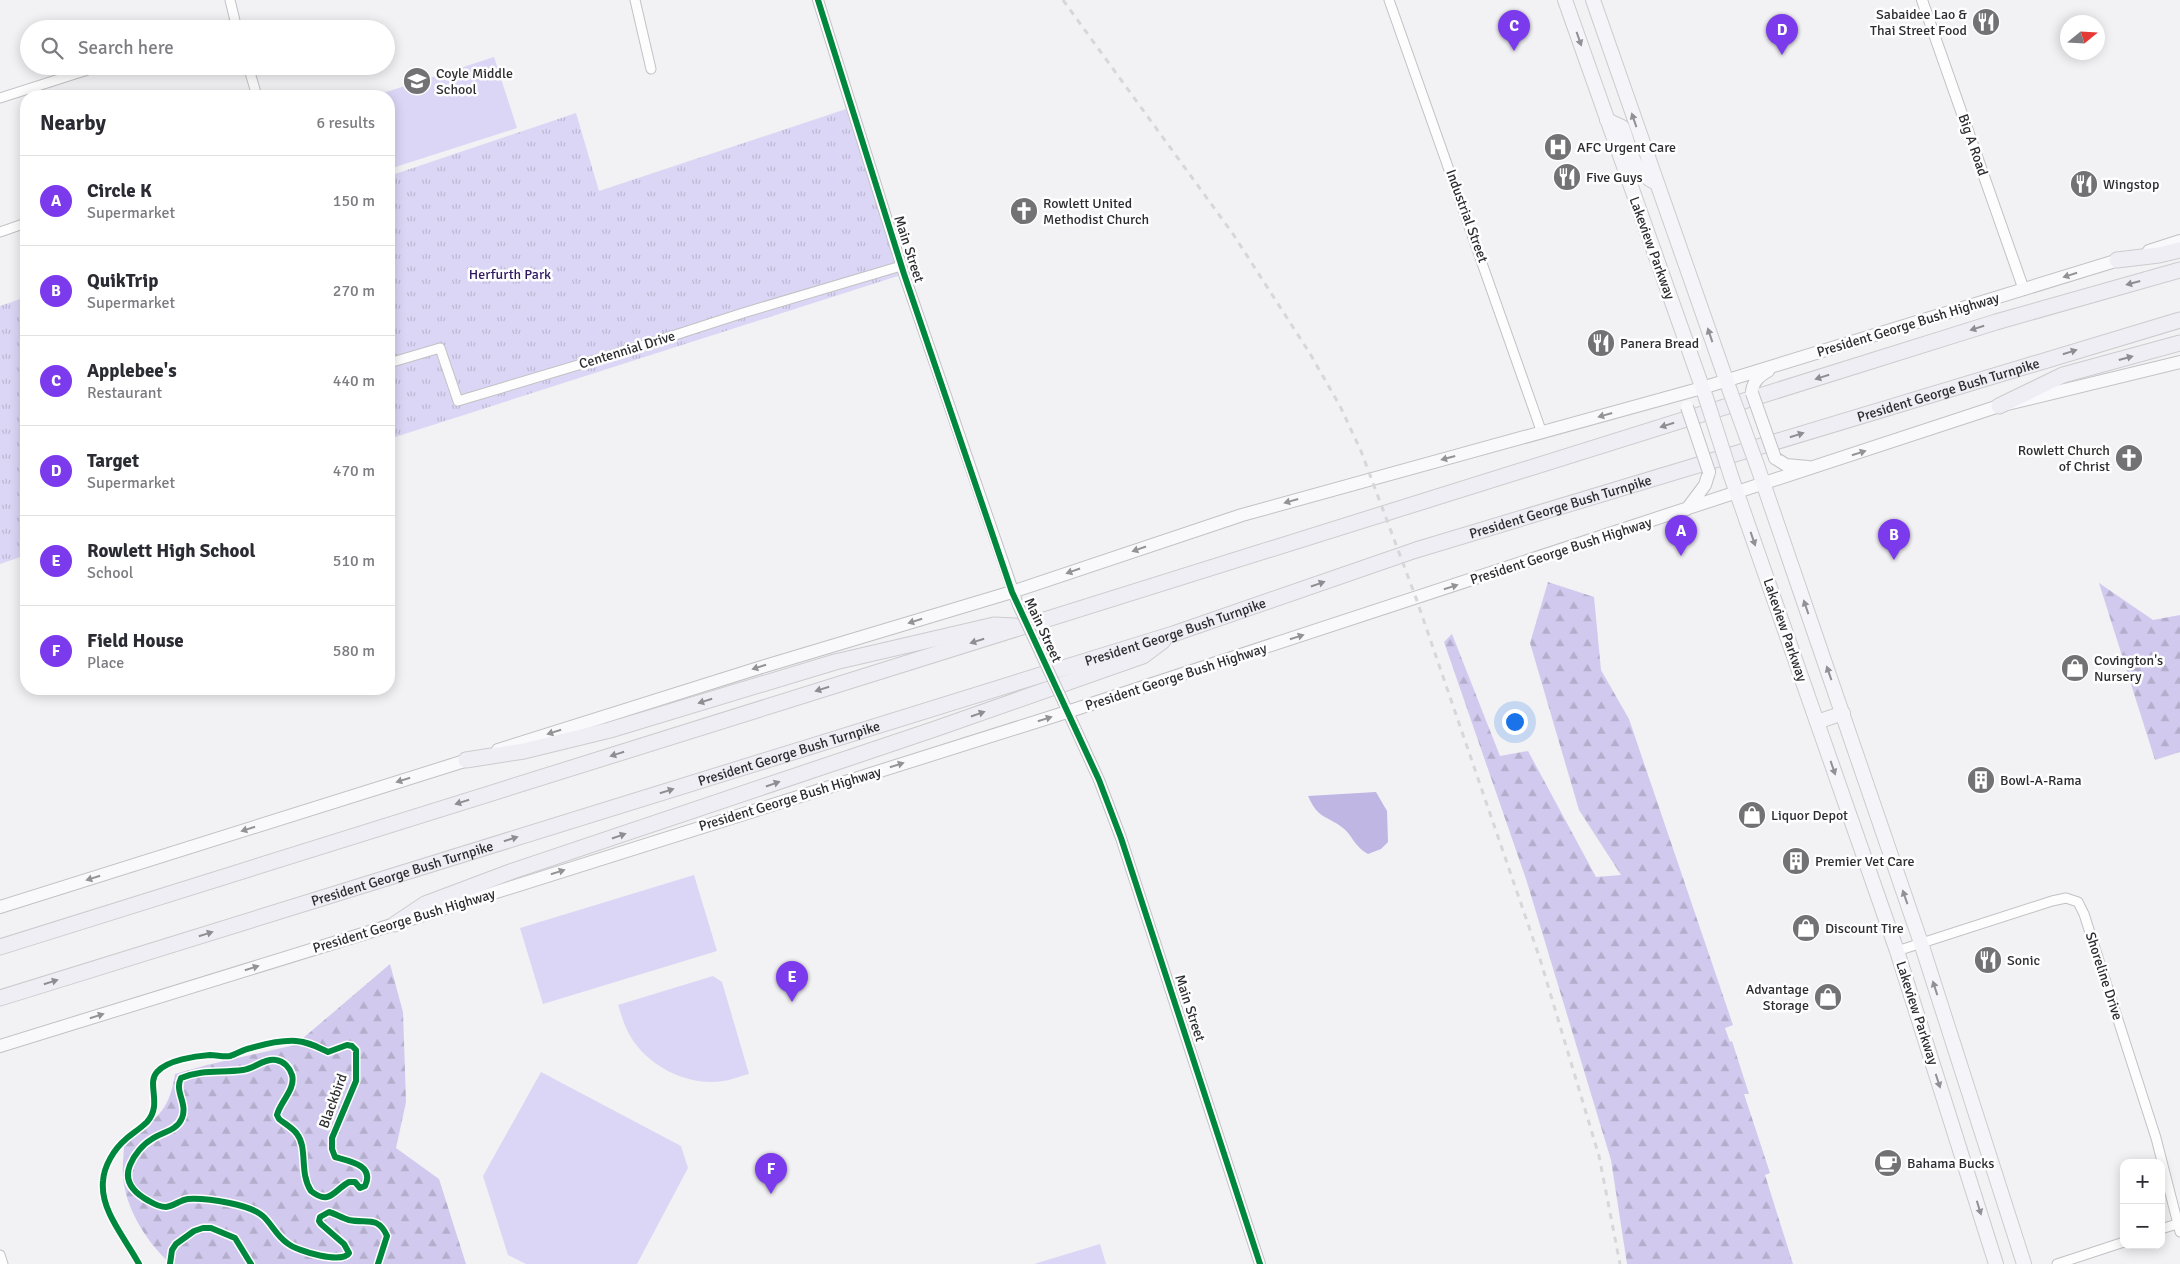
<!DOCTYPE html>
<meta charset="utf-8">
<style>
:root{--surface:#fff;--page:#f7f7f7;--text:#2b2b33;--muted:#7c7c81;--line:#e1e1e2;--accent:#7c3aed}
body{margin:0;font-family:Signika,sans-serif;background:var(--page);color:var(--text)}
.controls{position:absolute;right:15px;bottom:15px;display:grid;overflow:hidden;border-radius:10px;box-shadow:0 2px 12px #0003}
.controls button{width:45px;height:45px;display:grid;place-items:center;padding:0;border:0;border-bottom:1px solid var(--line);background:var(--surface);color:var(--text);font:25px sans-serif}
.compass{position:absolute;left:2060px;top:15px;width:45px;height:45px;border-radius:50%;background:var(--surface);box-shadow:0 2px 12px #0003;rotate:72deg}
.you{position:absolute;left:1514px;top:721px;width:18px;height:18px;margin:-12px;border:4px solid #fff;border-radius:50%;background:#1a73e8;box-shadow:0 0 0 8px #1a73e833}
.badge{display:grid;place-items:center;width:32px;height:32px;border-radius:50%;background:var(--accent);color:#fff;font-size:16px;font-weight:700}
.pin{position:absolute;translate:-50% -41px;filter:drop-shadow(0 1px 2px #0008)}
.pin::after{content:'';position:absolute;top:26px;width:18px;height:15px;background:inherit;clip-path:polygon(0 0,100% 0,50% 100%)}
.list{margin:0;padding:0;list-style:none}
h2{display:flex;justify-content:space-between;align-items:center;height:65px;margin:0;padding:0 20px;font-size:21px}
h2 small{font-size:16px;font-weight:400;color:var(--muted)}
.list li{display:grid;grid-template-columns:32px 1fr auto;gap:15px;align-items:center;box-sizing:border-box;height:90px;padding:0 20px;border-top:1px solid var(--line)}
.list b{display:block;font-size:19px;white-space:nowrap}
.list p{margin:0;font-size:16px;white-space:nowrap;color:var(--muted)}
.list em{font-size:16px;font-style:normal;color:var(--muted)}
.icon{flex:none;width:28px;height:28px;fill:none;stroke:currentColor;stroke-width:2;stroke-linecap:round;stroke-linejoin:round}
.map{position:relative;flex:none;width:2180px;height:1264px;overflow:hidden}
.search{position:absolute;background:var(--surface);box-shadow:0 2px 12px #0003;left:20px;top:20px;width:375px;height:55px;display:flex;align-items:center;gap:12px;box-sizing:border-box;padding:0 18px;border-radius:28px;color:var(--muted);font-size:19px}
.panel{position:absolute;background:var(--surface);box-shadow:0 2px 12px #0003;left:20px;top:90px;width:375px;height:605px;border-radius:20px}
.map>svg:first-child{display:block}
.grass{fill:#dbd6f5}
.forest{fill:url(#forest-firs)}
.park{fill:url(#park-tufts)}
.water{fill:#bfb6e3}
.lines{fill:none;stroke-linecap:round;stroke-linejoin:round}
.minor-casing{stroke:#c2c1c4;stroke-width:11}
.tertiary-casing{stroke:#c2c1c4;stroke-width:12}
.secondary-casing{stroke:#c2c1c4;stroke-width:14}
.primary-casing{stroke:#cccccd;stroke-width:16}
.motorway-casing{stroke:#cccccd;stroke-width:17}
.minor{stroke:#fdfdfd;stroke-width:9}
.tertiary{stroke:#fdfdfd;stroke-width:10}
.secondary{stroke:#f9f9fb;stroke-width:12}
.primary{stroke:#f5f4f8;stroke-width:14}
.motorway{stroke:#efeef5;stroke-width:15}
.rail{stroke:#d7d7d8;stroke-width:3;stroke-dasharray:6 6;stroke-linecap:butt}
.tertiary-bridge-casing{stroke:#c2c1c4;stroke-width:12;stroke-linecap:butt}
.secondary-bridge-casing{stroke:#c2c1c4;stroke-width:14;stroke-linecap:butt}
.primary-bridge-casing{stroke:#cccccd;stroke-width:16;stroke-linecap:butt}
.tertiary-bridge{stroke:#fdfdfd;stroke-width:10}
.secondary-bridge{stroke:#f9f9fb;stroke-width:12}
.primary-bridge{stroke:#f5f4f8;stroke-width:14}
.cycleway-casing{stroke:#fefeff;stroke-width:9}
.cycleway{stroke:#00873e;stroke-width:6}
.oneway{fill:#919094}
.oneway2{fill:#939395}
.oneway3{fill:#8e8e92}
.labels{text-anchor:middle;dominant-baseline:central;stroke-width:5;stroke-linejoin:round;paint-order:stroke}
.poi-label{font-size:14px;fill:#2d2d2f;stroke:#fefeff;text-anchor:start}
.street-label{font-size:14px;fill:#2d2d2f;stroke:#fefeff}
.park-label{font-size:14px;fill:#301861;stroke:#fefeff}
</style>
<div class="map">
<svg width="2180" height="1264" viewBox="0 0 2180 1264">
<defs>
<pattern id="forest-firs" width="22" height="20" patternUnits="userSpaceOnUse" patternTransform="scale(1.25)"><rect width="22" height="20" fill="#d1caee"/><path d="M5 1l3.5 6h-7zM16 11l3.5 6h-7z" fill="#b4aecc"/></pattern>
<pattern id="park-tufts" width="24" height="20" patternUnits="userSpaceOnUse" patternTransform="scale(1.25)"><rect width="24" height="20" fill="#dbd6f5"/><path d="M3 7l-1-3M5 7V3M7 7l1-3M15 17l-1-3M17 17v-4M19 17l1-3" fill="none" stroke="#bcb8d2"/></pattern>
</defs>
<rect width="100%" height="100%" fill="#f2f1f4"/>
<path class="grass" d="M494 57 517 128 389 169V96H374Z
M694 875 717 951 543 1004 520 928Z
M713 976 722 982 749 1074C740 1076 732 1080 723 1081 686 1087 643 1064 627 1030 623 1022 621 1013 618 1005Z
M541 1072 681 1146 688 1168 637 1264H526L508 1255 483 1176Z
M1100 1244 1106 1264H1034Z"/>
<path class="forest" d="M1548 582 1594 597 1601 670 1629 719 1733 1025 1725 1028 1730 1042 1732 1041 1749 1094H1744L1770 1173 1765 1175 1793 1264H1627L1611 1160 1526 879 1444 642 1452 634 1500 756 1528 751 1596 877 1621 875 1579 810 1530 643Z
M2099 583 2153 620 2180 615V752L2155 760Z
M390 964 403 1012 406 1102 396 1148 439 1179 466 1264H171C147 1243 125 1208 123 1176 122 1166 124 1155 124 1145 153 1119 169 1115 175 1074L207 1065 295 1045Z"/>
<path class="park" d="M846 109 904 274 389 439V176L576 113 599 191Z
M26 297V555L0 564V306Z"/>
<path class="water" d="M1376 792 1387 811 1388 842 1381 849 1368 854C1353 845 1353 836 1343 828 1325 814 1319 820 1308 796Z"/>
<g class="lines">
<defs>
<path id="minor" d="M230 0 237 29
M635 0 651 69
M1389 0 1542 433
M218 29 236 23
M248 66 257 96
M0 98 100 66
M0 232 26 223
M389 363 440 348 458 401 635 348 743 313 901 266
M1897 951 2052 901 2066 898 2078 902 2084 914 2156 1138 2180 1232
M2161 1229 2177 1224
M0 1255 3 1264
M2057 1264 2124 1242"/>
<path id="tertiary" d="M818 0 904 274 1018 605
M1922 0 2024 290
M1061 697 1099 780 1121 838 1260 1264"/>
<path id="secondary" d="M2149 251 2180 241
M1752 393C1752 382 1759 376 1768 371
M1775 458 1786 465 1808 467
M1687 509 1705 485 1709 472
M498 750 765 666 1012 592 1242 515 1702 388 2125 258
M0 907 474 758
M0 1046 395 924 1067 712 1999 406 2180 362"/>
<path id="primary" d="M1565 0 1706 398
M1593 0 1730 391
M1607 120 1622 127C1631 151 1631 170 1656 183
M1758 468 1921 943 2024 1264
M1731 476 1897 951 1996 1264
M1817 722 1843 713"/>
<g id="motorway">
<path d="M2117 260 2159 255 2180 250"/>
<path d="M1999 406 2063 375 2180 343"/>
<path d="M466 760 524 751 610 730 835 662 994 625 1014 626"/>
<path d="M395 924 425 904 510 872 932 730 1143 656 1163 641"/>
<path d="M0 947 1996 322 2180 270"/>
<path id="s1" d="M0 998 1173 634 1416 550 2180 320"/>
</g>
</defs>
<use href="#minor" class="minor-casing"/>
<use href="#tertiary" class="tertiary-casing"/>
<use href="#secondary" class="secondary-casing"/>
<use href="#primary" class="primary-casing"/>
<use href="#motorway" class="motorway-casing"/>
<use href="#minor" class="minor"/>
<use href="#tertiary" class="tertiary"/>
<use href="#secondary" class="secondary"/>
<use href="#primary" class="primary"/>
<use href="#motorway" class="motorway"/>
<path class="rail" d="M1063 0 1233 234 1309 352 1340 406 1361 451 1416 598 1540 959 1599 1156 1620 1264"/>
<defs>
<path id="tertiary-bridge" d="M1018 605 1061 697"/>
<path id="secondary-bridge" d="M1752 393 1775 458
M1687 407 1709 472"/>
<path id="primary-bridge" d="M1730 391 1758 468
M1706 398 1731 476"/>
</defs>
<use href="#tertiary-bridge" class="tertiary-bridge-casing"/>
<use href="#secondary-bridge" class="secondary-bridge-casing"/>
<use href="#primary-bridge" class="primary-bridge-casing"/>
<use href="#tertiary-bridge" class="tertiary-bridge"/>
<use href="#secondary-bridge" class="secondary-bridge"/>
<use href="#primary-bridge" class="primary-bridge"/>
<defs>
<path id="cycleway" d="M818 0 904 274 1012 592 1099 780 1121 838 1260 1264
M139 1264C126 1239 100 1211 103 1181 104 1166 114 1149 126 1139 133 1133 141 1128 147 1122 163 1104 146 1084 157 1072 167 1060 196 1056 210 1055 217 1055 223 1057 230 1056 237 1054 244 1049 251 1048 265 1044 282 1040 296 1041 309 1042 317 1047 328 1052L347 1045 352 1046 356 1050V1081L332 1138V1149L335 1157C349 1161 375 1165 365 1186L360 1188 355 1182H349C334 1190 330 1206 311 1191 299 1173 308 1148 297 1134 293 1128 285 1124 279 1119L277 1115C280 1102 296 1089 292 1075 290 1068 284 1061 276 1060 264 1058 254 1069 243 1070 221 1073 202 1069 181 1078 174 1092 188 1103 182 1118 177 1131 162 1132 152 1139 143 1144 134 1155 130 1165 123 1182 134 1193 149 1201 154 1204 160 1207 166 1207 174 1206 180 1200 188 1199 207 1198 251 1204 264 1217 272 1225 277 1236 287 1243 298 1252 343 1264 349 1253L344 1244 321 1224 319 1221 320 1217 329 1212C336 1214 342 1218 349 1220 366 1224 378 1215 387 1236L378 1264
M170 1264 172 1250 176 1244 194 1231 203 1228H211L235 1238 251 1264"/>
</defs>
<use href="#cycleway" class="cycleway-casing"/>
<use href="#cycleway" class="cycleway"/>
</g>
<defs><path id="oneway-solid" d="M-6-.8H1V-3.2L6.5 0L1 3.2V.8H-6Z" transform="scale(1.25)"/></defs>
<g class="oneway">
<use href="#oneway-solid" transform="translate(1579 39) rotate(71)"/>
<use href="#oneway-solid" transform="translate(1634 120) rotate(-109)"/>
<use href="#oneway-solid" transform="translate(1710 335) rotate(-109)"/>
<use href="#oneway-solid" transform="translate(1753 539) rotate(71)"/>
<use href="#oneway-solid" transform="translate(1806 607) rotate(-109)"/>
<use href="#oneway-solid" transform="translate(1829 673) rotate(-109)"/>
<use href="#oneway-solid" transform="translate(1833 768) rotate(71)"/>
<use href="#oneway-solid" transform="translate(1905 897) rotate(-109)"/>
<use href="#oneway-solid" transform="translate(1935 988) rotate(-108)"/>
<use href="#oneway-solid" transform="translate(1938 1081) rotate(72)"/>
<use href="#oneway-solid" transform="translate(1979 1208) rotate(73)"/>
</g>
<g class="oneway2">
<use href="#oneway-solid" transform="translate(2070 275) rotate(162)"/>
<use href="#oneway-solid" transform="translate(1605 415) rotate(164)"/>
<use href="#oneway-solid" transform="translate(1859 453) rotate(-18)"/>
<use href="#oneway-solid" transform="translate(1448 458) rotate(165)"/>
<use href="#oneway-solid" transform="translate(1291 501) rotate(164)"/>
<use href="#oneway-solid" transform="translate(1139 549) rotate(161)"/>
<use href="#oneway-solid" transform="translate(1073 571) rotate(161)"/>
<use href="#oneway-solid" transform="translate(1451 587) rotate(-18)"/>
<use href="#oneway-solid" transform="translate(915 621) rotate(163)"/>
<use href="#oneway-solid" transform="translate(1297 637) rotate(-18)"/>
<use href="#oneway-solid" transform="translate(759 667) rotate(162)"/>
<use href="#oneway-solid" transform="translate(1045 719) rotate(-17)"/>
<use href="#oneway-solid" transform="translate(554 732) rotate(162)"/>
<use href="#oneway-solid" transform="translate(897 765) rotate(-17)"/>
<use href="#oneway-solid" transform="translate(403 780) rotate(162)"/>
<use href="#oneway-solid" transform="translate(248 829) rotate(162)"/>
<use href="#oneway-solid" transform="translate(558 872) rotate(-18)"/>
<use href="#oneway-solid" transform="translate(93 878) rotate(162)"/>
<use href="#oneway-solid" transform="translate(252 968) rotate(-17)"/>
<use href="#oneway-solid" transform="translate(97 1016) rotate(-17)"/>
</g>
<g class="oneway3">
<use href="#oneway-solid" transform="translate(2133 283) rotate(165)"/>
<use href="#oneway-solid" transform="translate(1977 328) rotate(163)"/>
<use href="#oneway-solid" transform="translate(2070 352) rotate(-17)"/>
<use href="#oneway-solid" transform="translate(2126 358) rotate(-15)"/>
<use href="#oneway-solid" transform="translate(1822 377) rotate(163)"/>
<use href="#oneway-solid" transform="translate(1667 425) rotate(163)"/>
<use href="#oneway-solid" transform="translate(1797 435) rotate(-17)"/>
<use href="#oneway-solid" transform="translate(1318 584) rotate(-19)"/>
<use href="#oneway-solid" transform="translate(977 641) rotate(163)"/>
<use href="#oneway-solid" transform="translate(822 689) rotate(163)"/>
<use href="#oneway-solid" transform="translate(705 701) rotate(163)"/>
<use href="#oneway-solid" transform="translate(978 714) rotate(-19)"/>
<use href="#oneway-solid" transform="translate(617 754) rotate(163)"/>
<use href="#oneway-solid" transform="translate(773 784) rotate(-19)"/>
<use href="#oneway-solid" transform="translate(667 791) rotate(-17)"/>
<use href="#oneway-solid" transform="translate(462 802) rotate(163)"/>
<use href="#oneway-solid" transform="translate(619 836) rotate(-19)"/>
<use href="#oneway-solid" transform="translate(511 839) rotate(-17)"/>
<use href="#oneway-solid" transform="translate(206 934) rotate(-17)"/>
<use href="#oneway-solid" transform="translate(51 982) rotate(-17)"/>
</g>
<defs>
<symbol id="restaurant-disc" viewBox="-11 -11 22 22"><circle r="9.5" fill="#727274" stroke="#fefeff"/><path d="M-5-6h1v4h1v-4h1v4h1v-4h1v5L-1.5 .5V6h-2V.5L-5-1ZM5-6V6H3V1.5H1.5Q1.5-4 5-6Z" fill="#fff"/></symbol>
<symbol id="school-disc" viewBox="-11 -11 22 22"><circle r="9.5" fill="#727274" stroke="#fefeff"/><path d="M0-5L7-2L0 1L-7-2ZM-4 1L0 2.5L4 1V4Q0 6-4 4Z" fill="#fff"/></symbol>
<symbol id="hospital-disc" viewBox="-11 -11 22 22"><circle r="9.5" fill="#727274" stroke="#fefeff"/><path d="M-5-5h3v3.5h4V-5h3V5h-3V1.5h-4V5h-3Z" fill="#fff"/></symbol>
<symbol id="church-disc" viewBox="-11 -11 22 22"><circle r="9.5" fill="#727274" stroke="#fefeff"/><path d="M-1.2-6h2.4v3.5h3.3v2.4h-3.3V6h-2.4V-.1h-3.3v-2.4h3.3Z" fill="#fff"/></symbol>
<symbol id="shop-disc" viewBox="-11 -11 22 22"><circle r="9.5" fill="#727274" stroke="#fefeff"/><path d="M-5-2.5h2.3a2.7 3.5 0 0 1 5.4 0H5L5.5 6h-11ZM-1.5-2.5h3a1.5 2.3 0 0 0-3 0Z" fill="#fff"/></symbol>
<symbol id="building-disc" viewBox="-11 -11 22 22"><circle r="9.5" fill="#727274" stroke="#fefeff"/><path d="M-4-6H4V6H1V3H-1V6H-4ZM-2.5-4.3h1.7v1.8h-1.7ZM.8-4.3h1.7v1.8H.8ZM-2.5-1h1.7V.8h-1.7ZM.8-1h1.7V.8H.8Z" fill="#fff"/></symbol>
<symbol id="cafe-disc" viewBox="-11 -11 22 22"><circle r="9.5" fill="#727274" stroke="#fefeff"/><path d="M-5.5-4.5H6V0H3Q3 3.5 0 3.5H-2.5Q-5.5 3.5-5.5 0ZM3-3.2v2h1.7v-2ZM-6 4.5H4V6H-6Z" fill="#fff"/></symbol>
</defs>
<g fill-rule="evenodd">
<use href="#restaurant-disc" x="1970" y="6" width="32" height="32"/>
<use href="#school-disc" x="401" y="65" width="32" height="32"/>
<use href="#hospital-disc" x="1542" y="131" width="32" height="32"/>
<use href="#restaurant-disc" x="1551" y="161" width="32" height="32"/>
<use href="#restaurant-disc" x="2068" y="168" width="32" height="32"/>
<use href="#church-disc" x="1008" y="195" width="32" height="32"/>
<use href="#restaurant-disc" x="1585" y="327" width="32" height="32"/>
<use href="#church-disc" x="2113" y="442" width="32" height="32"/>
<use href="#shop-disc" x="2059" y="652" width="32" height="32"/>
<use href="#building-disc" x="1965" y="764" width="32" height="32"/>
<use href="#shop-disc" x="1736" y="799" width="32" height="32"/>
<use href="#building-disc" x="1780" y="845" width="32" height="32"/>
<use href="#shop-disc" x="1790" y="912" width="32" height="32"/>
<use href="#restaurant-disc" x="1972" y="944" width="32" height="32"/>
<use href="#shop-disc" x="1812" y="981" width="32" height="32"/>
<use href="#cafe-disc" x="1872" y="1147" width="32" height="32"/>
</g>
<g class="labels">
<g class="poi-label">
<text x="1967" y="14" text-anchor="end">Sabaidee Lao &amp;<tspan x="1967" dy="16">Thai Street Food</tspan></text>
<text x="436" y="73">Coyle Middle<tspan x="436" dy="16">School</tspan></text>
<text x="1577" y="147">AFC Urgent Care</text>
<text x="1586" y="177">Five Guys</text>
<text x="2103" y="184">Wingstop</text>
<text x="1043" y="203">Rowlett United<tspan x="1043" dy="16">Methodist Church</tspan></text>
<text x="1620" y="343">Panera Bread</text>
<text x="2110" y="450" text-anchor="end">Rowlett Church<tspan x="2110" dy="16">of Christ</tspan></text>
<text x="2094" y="660">Covington's<tspan x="2094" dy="16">Nursery</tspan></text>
<text x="2000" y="780">Bowl-A-Rama</text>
<text x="1771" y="815">Liquor Depot</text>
<text x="1815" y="861">Premier Vet Care</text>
<text x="1825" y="928">Discount Tire</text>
<text x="2007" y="960">Sonic</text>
<text x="1809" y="989" text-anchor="end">Advantage<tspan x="1809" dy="16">Storage</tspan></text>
<text x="1907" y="1163">Bahama Bucks</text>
</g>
<g class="street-label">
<text transform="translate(1973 145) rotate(71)">Big A Road</text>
<text transform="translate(1467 216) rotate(70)">Industrial Street</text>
<text transform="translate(1652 248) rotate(70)">Lakeview Parkway</text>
<text transform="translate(909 249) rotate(72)">Main Street</text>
<text transform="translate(1908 325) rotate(-17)">President George Bush Highway</text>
<text transform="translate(627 350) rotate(-17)">Centennial Drive</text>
<text stroke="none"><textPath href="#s1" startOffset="2041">President George Bush Turnpike</textPath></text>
<text stroke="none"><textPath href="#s1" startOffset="1636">President George Bush Turnpike</textPath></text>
<text transform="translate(1561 551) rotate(-18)">President George Bush Highway</text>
<text transform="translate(1043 630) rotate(65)">Main Street</text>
<text transform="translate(1785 630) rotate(71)">Lakeview Parkway</text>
<text stroke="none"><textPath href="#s1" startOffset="1231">President George Bush Turnpike</textPath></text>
<text transform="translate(1176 677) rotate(-18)">President George Bush Highway</text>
<text stroke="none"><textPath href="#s1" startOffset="826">President George Bush Turnpike</textPath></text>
<text transform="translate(790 799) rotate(-17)">President George Bush Highway</text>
<text stroke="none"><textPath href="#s1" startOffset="421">President George Bush Turnpike</textPath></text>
<text transform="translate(404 921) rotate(-17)">President George Bush Highway</text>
<text transform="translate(2104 976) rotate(72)">Shoreline Drive</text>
<text transform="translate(1190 1008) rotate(72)">Main Street</text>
<text transform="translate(1917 1013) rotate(72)">Lakeview Parkway</text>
<text transform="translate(333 1101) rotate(-70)">Blackbird</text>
</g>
<g class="park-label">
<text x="510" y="274">Herfurth Park</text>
</g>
</g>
</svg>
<div class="controls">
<button>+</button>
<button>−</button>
</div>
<svg class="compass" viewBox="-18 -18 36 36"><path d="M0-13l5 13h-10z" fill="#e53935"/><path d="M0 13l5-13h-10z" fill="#7c7c81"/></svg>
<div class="you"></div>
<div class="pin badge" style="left:1681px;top:556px">A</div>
<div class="pin badge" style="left:1894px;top:560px">B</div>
<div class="pin badge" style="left:1514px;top:51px">C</div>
<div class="pin badge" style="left:1782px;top:55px">D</div>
<div class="pin badge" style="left:792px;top:1002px">E</div>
<div class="pin badge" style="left:771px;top:1194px">F</div>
<div class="search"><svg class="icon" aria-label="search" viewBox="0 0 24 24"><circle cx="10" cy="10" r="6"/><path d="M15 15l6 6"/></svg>Search here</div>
<section class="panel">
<h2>Nearby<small>6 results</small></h2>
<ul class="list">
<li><span class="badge">A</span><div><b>Circle K</b><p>Supermarket</p></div><em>150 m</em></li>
<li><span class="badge">B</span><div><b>QuikTrip</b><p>Supermarket</p></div><em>270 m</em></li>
<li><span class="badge">C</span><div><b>Applebee's</b><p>Restaurant</p></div><em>440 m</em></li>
<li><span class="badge">D</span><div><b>Target</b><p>Supermarket</p></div><em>470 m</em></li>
<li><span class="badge">E</span><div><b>Rowlett High School</b><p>School</p></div><em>510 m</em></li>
<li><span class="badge">F</span><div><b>Field House</b><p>Place</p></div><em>580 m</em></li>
</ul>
</section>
</div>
